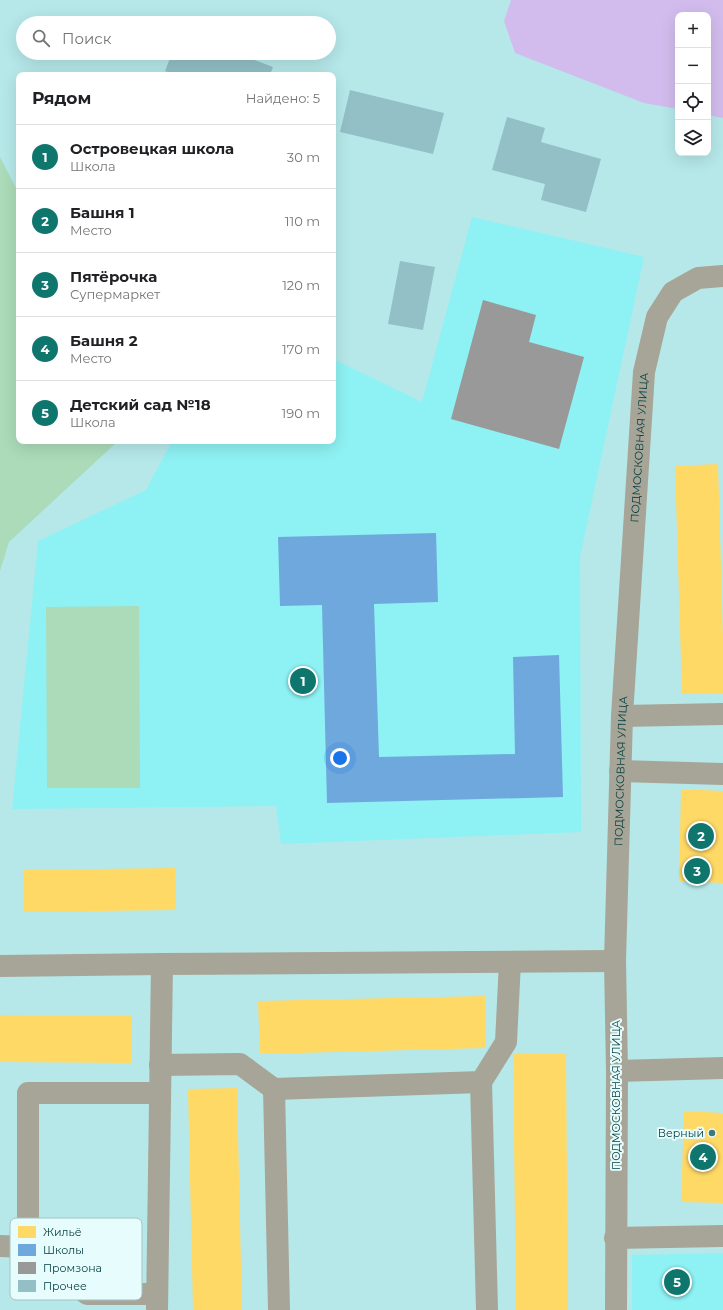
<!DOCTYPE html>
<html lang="ru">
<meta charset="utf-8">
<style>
:root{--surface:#fff;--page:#f6f6f6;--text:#202124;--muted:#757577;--line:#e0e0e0;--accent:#0f766e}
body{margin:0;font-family:Montserrat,sans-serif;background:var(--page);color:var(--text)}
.controls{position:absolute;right:12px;top:12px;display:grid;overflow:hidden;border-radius:8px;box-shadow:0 4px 16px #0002}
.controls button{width:36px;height:36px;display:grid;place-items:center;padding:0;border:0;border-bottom:1px solid var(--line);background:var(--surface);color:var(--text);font:20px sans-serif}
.you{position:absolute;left:340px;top:758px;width:14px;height:14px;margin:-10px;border:3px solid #fff;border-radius:50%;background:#1a73e8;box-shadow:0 0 0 6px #1a73e833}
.badge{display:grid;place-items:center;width:26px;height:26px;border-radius:50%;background:var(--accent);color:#fff;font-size:13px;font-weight:700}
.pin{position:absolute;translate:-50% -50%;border:2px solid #fff;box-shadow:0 1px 4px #0006}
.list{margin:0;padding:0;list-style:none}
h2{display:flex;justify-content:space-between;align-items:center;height:52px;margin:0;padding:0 16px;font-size:17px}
h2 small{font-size:13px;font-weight:400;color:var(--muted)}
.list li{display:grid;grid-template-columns:26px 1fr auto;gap:12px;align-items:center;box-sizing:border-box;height:64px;padding:0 16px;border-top:1px solid var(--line)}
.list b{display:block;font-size:15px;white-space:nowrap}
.list p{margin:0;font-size:13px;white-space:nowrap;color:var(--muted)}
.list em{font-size:13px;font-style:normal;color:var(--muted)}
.icon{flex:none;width:22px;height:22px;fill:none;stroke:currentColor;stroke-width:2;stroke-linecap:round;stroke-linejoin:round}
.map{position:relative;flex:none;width:723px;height:1310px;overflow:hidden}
.search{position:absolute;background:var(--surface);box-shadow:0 4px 16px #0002;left:16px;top:16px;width:320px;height:44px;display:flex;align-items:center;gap:10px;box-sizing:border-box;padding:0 14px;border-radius:22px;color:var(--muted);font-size:15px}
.panel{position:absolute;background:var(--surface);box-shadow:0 4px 16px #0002;left:16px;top:72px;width:320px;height:372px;border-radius:8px}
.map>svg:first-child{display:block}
.built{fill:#8ef1f3}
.green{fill:#abdbb9}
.water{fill:#d2bced}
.homes{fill:#ffd966}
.schools{fill:#6fa8dc}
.industry{fill:#999}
.building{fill:#93c0c6}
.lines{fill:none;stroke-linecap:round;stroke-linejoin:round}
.minor{stroke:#a7a597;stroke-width:22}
.poi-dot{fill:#40787a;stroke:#e7fcfc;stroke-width:1.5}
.labels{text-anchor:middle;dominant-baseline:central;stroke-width:4;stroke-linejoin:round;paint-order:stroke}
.street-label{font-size:11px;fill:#003c3e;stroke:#e7fcfc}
.poi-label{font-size:11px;fill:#003c3e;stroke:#e7fcfc;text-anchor:end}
.key{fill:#e7fcfc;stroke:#a2c2c3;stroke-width:1}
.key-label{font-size:11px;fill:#003c3e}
</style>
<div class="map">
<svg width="723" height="1310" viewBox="0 0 723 1310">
<rect width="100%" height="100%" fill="#b6e8e9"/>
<path class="built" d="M472 217 644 257 580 557 581 832 281 844 276 806 12 809 38 541 146 490 172 441H333V359L422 402Z
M723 1253V1310H632V1255Z"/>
<path class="green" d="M0 157 19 194V441H118L9 542 0 571Z
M139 606 140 788H47L46 607Z"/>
<path class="water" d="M511 0H723V118L708 115V15H678V109L644 103 515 53 504 21Z"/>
<path class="homes" d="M718 464 723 638V693L682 694 675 466Z
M681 789 723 791V883L679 881Z
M175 868 176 910 24 912 23 870Z
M485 996 486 1048 260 1054 258 1001Z
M0 1015 132 1016 131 1063 0 1062Z
M513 1054H566L568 1310H516Z
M237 1088 242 1310H193L188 1089Z
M684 1111 723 1113V1203L681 1202Z"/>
<path class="schools" d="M436 533 438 602 374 604 379 757 515 754 513 657 559 655 563 797 327 803 322 605 280 606 278 537Z"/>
<path class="industry" d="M483 300 536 315 529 342 584 357 559 449 451 419Z"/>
<path class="building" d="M172 53H236L273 67 270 75H175L165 71Z
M350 90 444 113 433 154 340 132Z
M507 117 545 128 541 142 601 159 586 212 541 200 545 184 492 170Z
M400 261 435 267 423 330 388 324Z"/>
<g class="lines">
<g class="minor">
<path d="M622 716 723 714"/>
<path d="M620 771 723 774"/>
<path d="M0 966 162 964"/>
<path d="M160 1065 240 1064 274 1089 481 1082 506 1042 510 962"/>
<path d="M617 1071 723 1068"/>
<path d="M481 1082 487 1310"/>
<path d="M274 1089 279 1310"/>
<path d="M615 1238 723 1236"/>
<path d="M0 1246 28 1247 87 1294H156"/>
<path d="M28 1247V1093H160"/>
<path d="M157 1310 162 964 615 961"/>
<path id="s1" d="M616 1310 617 1071 615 961 622 716 644 372 657 317 673 292 698 278 723 276"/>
</g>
</g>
<circle class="poi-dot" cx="712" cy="1133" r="4"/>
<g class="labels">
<g class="street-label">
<text stroke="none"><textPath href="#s1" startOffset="863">ПОДМОСКОВНАЯ УЛИЦА</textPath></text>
<text stroke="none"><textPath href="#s1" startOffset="539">ПОДМОСКОВНАЯ УЛИЦА</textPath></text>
<text transform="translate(616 1095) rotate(-90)">ПОДМОСКОВНАЯ УЛИЦА</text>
</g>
<g class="poi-label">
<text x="704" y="1133">Верный</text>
</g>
</g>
<rect x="10" y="1218" width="132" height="82" rx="6" class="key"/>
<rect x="18" y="1226" width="18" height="12" fill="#ffd966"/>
<rect x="18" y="1244" width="18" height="12" fill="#6fa8dc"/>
<rect x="18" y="1262" width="18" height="12" fill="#999"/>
<rect x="18" y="1280" width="18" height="12" fill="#93c0c6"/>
<g class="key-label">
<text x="43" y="1236">Жильё</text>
<text x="43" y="1254">Школы</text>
<text x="43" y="1272">Промзона</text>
<text x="43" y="1290">Прочее</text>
</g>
</svg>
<div class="controls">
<button>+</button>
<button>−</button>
<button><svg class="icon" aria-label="locate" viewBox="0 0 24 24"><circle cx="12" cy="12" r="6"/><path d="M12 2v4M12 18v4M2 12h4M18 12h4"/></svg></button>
<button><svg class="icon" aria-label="layers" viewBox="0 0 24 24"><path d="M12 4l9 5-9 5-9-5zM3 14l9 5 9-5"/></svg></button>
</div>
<div class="you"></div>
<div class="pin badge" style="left:303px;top:681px">1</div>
<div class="pin badge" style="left:701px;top:836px">2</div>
<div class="pin badge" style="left:697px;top:871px">3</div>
<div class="pin badge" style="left:703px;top:1157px">4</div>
<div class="pin badge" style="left:677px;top:1282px">5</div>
<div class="search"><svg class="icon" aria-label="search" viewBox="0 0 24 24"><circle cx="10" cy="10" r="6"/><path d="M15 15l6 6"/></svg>Поиск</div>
<section class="panel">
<h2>Рядом<small>Найдено: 5</small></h2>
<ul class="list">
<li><span class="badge">1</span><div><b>Островецкая школа</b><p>Школа</p></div><em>30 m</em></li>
<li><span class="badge">2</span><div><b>Башня 1</b><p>Место</p></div><em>110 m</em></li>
<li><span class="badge">3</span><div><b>Пятёрочка</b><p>Супермаркет</p></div><em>120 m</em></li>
<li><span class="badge">4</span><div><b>Башня 2</b><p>Место</p></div><em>170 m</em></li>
<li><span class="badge">5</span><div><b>Детский сад №18</b><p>Школа</p></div><em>190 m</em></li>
</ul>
</section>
</div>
